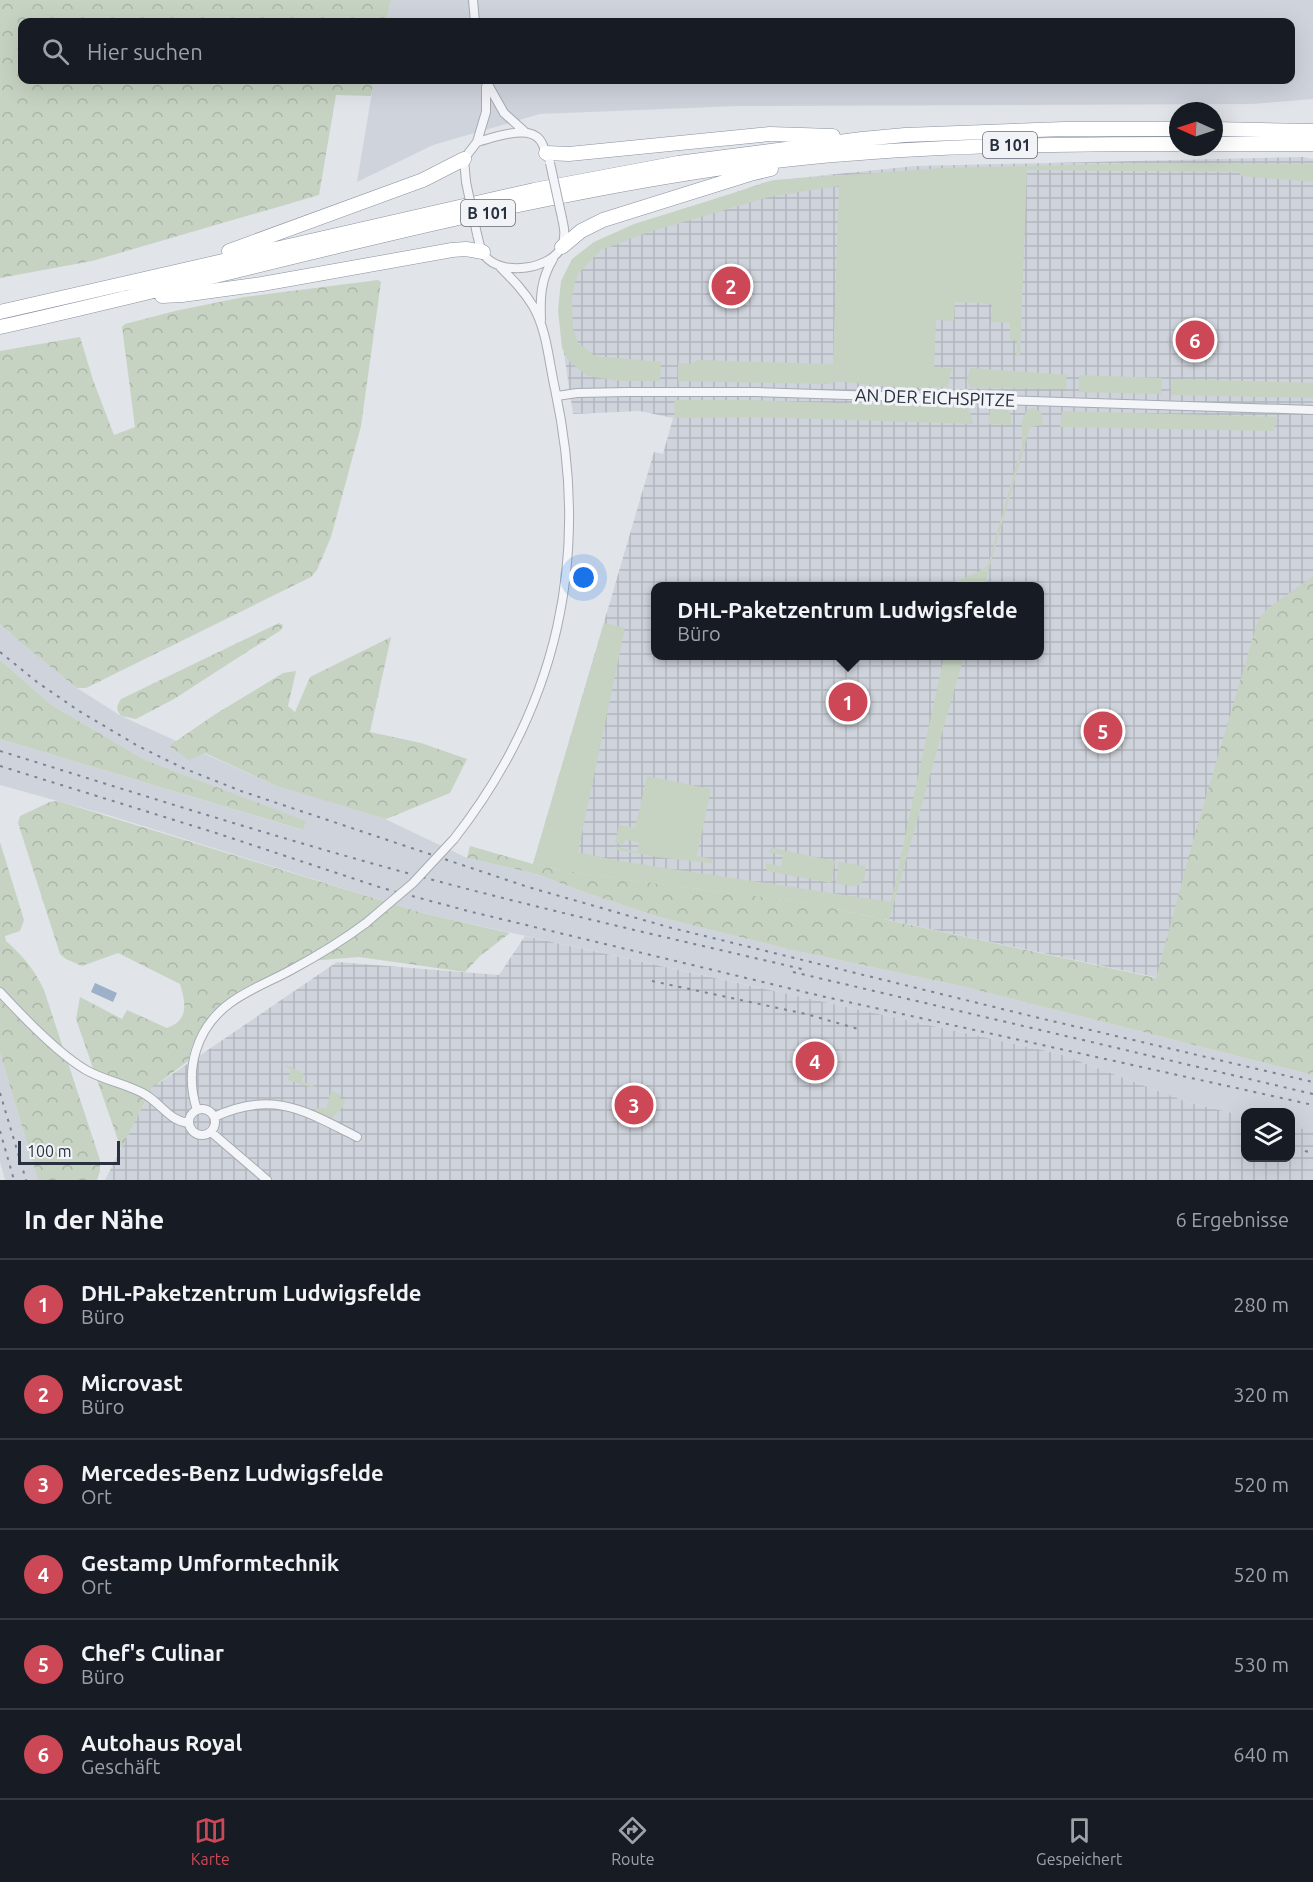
<!DOCTYPE html>
<html lang="de">
<meta charset="utf-8">
<style>
:root{--surface:#171b24;--page:#242831;--text:#f1f3f6;--muted:#9ea1a6;--line:#363941;--accent:#cc4856}
body{margin:0;font-family:Ubuntu,sans-serif;background:var(--page);color:var(--text)}
.controls{position:absolute;right:18px;bottom:18px;display:grid;overflow:hidden;border-radius:12px;box-shadow:0 6px 24px #0002}
.controls button{width:54px;height:54px;display:grid;place-items:center;padding:0;border:0;border-bottom:2px solid var(--line);background:var(--surface);color:var(--text);font:30px sans-serif}
.compass{position:absolute;left:1169px;top:102px;width:54px;height:54px;border-radius:50%;background:var(--surface);box-shadow:0 6px 24px #0002;rotate:273deg}
.scale{position:absolute;left:18px;bottom:15px;width:102px;box-sizing:border-box;padding-left:6px;border:3px solid #293141;border-top:0;font-size:16px;line-height:21px;white-space:nowrap;color:#293141;-webkit-text-stroke:4px #f1f3f7;paint-order:stroke}
.you{position:absolute;left:584px;top:578px;width:21px;height:21px;margin:-15px;border:4px solid #fff;border-radius:50%;background:#1a73e8;box-shadow:0 0 0 9px #1a73e833}
.badge{display:grid;place-items:center;width:39px;height:39px;border-radius:50%;background:var(--accent);color:#fff;font-size:20px;font-weight:700}
.pin{position:absolute;translate:-50% -50%;border:3px solid #fff;box-shadow:0 2px 6px #0006}
.popup{position:absolute;left:651px;top:582px;width:393px;height:78px;box-sizing:border-box;display:grid;place-content:center;border-radius:12px;background:var(--surface);filter:drop-shadow(0 2px 4px #0005);font-size:20px;white-space:nowrap;color:var(--muted)}
.popup b{font-size:22px;color:var(--text)}
.popup::after{content:'';position:absolute;left:50%;top:100%;margin-left:-12px;border:12px solid transparent;border-top-color:var(--surface)}
.list{margin:0;padding:0;list-style:none}
h2{display:flex;justify-content:space-between;align-items:center;height:78px;margin:0;padding:0 24px;font-size:26px}
h2 small{font-size:20px;font-weight:400;color:var(--muted)}
.list li{display:grid;grid-template-columns:39px 1fr auto;gap:18px;align-items:center;box-sizing:border-box;height:90px;padding:0 24px;border-top:2px solid var(--line)}
.list b{display:block;font-size:22px;white-space:nowrap}
.list p{margin:0;font-size:20px;white-space:nowrap;color:var(--muted)}
.list em{font-size:20px;font-style:normal;color:var(--muted)}
.icon{flex:none;width:33px;height:33px;fill:none;stroke:currentColor;stroke-width:2;stroke-linecap:round;stroke-linejoin:round}
.map{position:relative;flex:none;width:1313px;height:1180px;overflow:hidden}
.search{position:absolute;background:var(--surface);box-shadow:0 6px 24px #0002;left:18px;right:18px;top:18px;height:66px;display:flex;align-items:center;gap:15px;box-sizing:border-box;padding:0 21px;border-radius:12px;color:var(--muted);font-size:22px}
.sheet{height:618px;background:var(--surface)}
nav{display:flex;justify-content:space-around;align-items:center;box-sizing:border-box;height:84px;border-top:2px solid var(--line);background:var(--surface);font-size:16px;color:var(--muted)}
nav a{display:grid;justify-items:center;gap:3px}
nav .on{color:var(--accent)}
.map>svg:first-child{display:block}
.built{fill:#cfd3db}
.industrial{fill:url(#industrial-grid);fill-rule:evenodd}
.green{fill:#c6d3c2}
.forest{fill:url(#forest-crowns)}
.water{fill:url(#water-ripples)}
.lines{fill:none;stroke-linecap:round;stroke-linejoin:round}
.minor-casing{stroke:#a6abb3;stroke-width:10}
.trunk-casing{stroke:#8991a0;stroke-width:15}
.minor{stroke:#f4f5f8;stroke-width:8}
.trunk{stroke:#fff;stroke-width:14}
.rail{stroke:#7b8393;stroke-width:2;stroke-dasharray:3 6;stroke-linecap:butt}
.minor-bridge-casing{stroke:#a6abb3;stroke-width:10;stroke-linecap:butt}
.minor-bridge{stroke:#f4f5f8;stroke-width:8}
.labels{text-anchor:middle;dominant-baseline:central;stroke-width:6;stroke-linejoin:round;paint-order:stroke}
.shield{fill:#f1f3f7;stroke:#656b78;stroke-width:1.5}
.shield-label{font-size:16px;font-weight:bold;fill:#293141}
.street-label{font-size:18px;fill:#293141;stroke:#f1f3f7}
</style>
<div class="map">
<svg width="1313" height="1180" viewBox="0 0 1313 1180">
<defs>
<pattern id="industrial-grid" width="8" height="8" patternUnits="userSpaceOnUse" patternTransform="scale(1.5)"><rect width="8" height="8" fill="#cfd3db"/><path d="M0 4h8M4 0v8" fill="none" stroke="#b2b6bd"/></pattern>
<pattern id="forest-crowns" width="20" height="18" patternUnits="userSpaceOnUse" patternTransform="scale(1.5)"><rect width="20" height="18" fill="#c6d3c2"/><path d="M2 6a3 3 0 1 1 6 0M12 15a3 3 0 1 1 6 0" fill="none" stroke="#aab6a8"/></pattern>
<pattern id="water-ripples" width="26" height="14" patternUnits="userSpaceOnUse" patternTransform="scale(1.5)"><rect width="26" height="14" fill="#9db0c9"/><path d="M2 4q2-2 4 0t4 0M15 11q2-2 4 0t4 0" fill="none" stroke="#8090a5"/></pattern>
</defs>
<rect width="100%" height="100%" fill="#e1e4e9"/>
<path class="built" d="M391 0H1313V99L1252 104 738 106 540 114 433 145 357 182 374 80H1290V22H386Z
M0 624 26 647 77 688 121 716 276 786 383 818 467 858 537 874 589 894 659 917 788 949 965 987 1313 1075V1131L1291 1126 1290 1112H1246L1245 1116 1190 1103 1060 1054 422 913 108 815 0 785V739L302 830 305 821 145 760 53 706 0 660Z
M0 1053 38 1180H5L0 1162Z"/>
<path class="industrial" d="M1303 157 1313 159V1011L809 903 590 875 533 864 654 452 663 454 673 418 640 411 573 414 562 340 563 280 628 228 769 181 915 166ZM656 586H1040V656H656Z
M525 936 1060 1054 1190 1103 1245 1116 1246 1158H1290L1291 1126 1313 1131V1180H105L152 1088 337 962 499 975Z"/>
<path class="green" d="M1158 163 1313 164V182L1240 176V172L1027 170 1020 356H1016L1017 341 1010 340V323L991 322 992 304 955 302 954 321 936 320 934 367 952 368 948 387C923 387 896 388 871 385 856 384 842 379 828 384L678 381V363L692 364 698 360 833 364 839 186 773 196 649 232 601 250 578 274 574 286 572 298 573 329 578 343 595 356 661 362 660 381H620L587 376 569 361 562 348 558 310 561 281 572 259 594 242 634 224 775 180 943 168Z
M971 368 1067 375 1066 389 970 388 967 378Z
M1079 375 1162 378 1161 394 1079 392Z
M1172 379 1313 383V398L1171 395Z
M674 400H747L959 407 969 409 974 424 751 417 675 418Z
M997 408H1007L1011 415V425L988 424 990 410Z
M1034 408 1041 412 1043 425 1030 427 984 586H948C960 578 980 573 988 565L1022 444V420L1027 410Z
M1062 411 1278 417 1273 431 1060 427Z
M604 623 625 628 578 852 619 861 891 902 944 656H964L889 920 809 903 590 875 533 864Z
M647 776 711 789 697 856 713 859 711 863 664 858 617 850 615 846 637 852 639 842 625 840 623 845 615 843 619 825 635 828Z
M772 848 835 861 831 883 767 871 765 863 781 866 783 855 768 852Z
M839 862 865 866C867 891 853 887 836 883Z
M287 1065 304 1074 302 1082 315 1086 314 1088 288 1080 291 1069 286 1067Z
M331 1091 341 1094 339 1098 345 1100 343 1107 332 1118 314 1111 315 1108H326Z"/>
<path class="forest" d="M0 0H391L386 22H22V80H374L371 96 336 95 319 195 92 261 0 278Z
M378 280 381 282 361 426 331 537 317 570 311 577 86 688H77L26 647 0 624V351L80 337 93 380 114 435 135 427 122 327 125 324 175 311 244 297Z
M1313 576V1075L965 987 788 949 659 917 589 894 537 874 467 858 470 846 533 864 590 875 809 903 1156 978 1193 841 1258 620 1267 609Z
M279 623 283 625 281 630 174 699 136 719 121 716C116 709 116 706 121 699Z
M391 637 370 732 421 743 467 759 450 793 386 819 276 786 205 753 189 760 169 746 214 715 283 673 296 671 288 706 295 712 310 677Z
M0 660 53 706 145 760 306 821 303 830 0 739Z
M58 801 422 913 510 933 480 956 465 972 359 957 297 962 239 991 211 1013 197 1034 191 1049 188 1061 152 1088 121 1149 76 1019 80 997 122 1019 127 1010 167 1028C189 1020 186 1004 180 984L118 953 82 966 66 959 60 954 18 823 20 816 50 802Z
M0 842 24 920 20 931 5 936 6 941C23 956 34 969 44 990L100 1160V1171L97 1180H38L0 1053Z"/>
<path class="water" d="M95 983 117 993 113 1002 91 992Z"/>
<g class="lines">
<defs>
<path id="minor" d="M473 0 475 22
M486 81 504 113 524 131
M477 142 486 112V87
M466 182 464 159 477 142C493 138 528 124 540 140 544 145 545 152 547 157
M477 234C479 241 480 251 485 256 502 277 552 269 562 246 566 236 564 227 562 218
M541 320C540 296 541 279 553 259
M557 396 577 393 627 392H756L1313 410
M454 839C559 705 591 556 555 389 549 363 547 330 533 306 524 291 513 280 501 268
M0 992C23 1017 57 1053 86 1070 105 1081 128 1084 146 1095 162 1105 169 1120 188 1123
M189 1122a13 13 0 1 1 26 0a13 13 0 1 1-26 0Z
M197 1110C184 1070 196 1028 230 1003 249 989 271 981 291 970 317 956 342 941 366 923
M214 1117C273 1090 304 1110 357 1137
M211 1132 267 1180"/>
<path id="trunk" d="M1214 129 1313 131
M1214 144H1313
M546 153 569 154 770 134 833 136
M562 247 581 231 603 220 750 174 771 169
M229 251 423 180 464 159
M162 296 182 295 262 284 452 250 466 249 483 252
M0 312 534 190 678 163 862 139 905 135 1064 129H1178
M0 327C238 274 474 205 716 169 869 146 1024 144 1178 144"/>
</defs>
<use href="#minor" class="minor-casing"/>
<use href="#trunk" class="trunk-casing"/>
<use href="#minor" class="minor"/>
<use href="#trunk" class="trunk"/>
<path class="rail" d="M0 652 37 682 79 711 138 746 183 768 241 791 528 887 668 927 1039 1018 1313 1082
M0 751C139 794 277 838 418 876 545 910 673 939 802 969
M0 766 216 833 382 888 468 911 821 996 1313 1105
M793 972 1313 1094
M652 981 806 1014 862 1030
M0 1093 26 1180
M0 1131 14 1180
M1305 1151 1313 1153"/>
<defs>
<path id="minor-bridge" d="M550 163 562 218
M466 182 477 234
M366 923 413 883 454 839"/>
</defs>
<use href="#minor-bridge" class="minor-bridge-casing"/>
<use href="#minor-bridge" class="minor-bridge"/>
</g>
<g class="labels">
<g class="shield">
<rect x="983" y="132" width="54" height="26" rx="4.5"/>
<rect x="461" y="200" width="54" height="26" rx="4.5"/>
</g>
<g class="shield-label">
<text x="1010" y="145">B 101</text>
<text x="488" y="213">B 101</text>
</g>
<g class="street-label">
<text transform="translate(935 397) rotate(2)">AN DER EICHSPITZE</text>
</g>
</g>
</svg>
<div class="controls">
<button><svg class="icon" aria-label="layers" viewBox="0 0 24 24"><path d="M12 4l9 5-9 5-9-5zM3 14l9 5 9-5"/></svg></button>
</div>
<svg class="compass" viewBox="-18 -18 36 36"><path d="M0-13l5 13h-10z" fill="#e53935"/><path d="M0 13l5-13h-10z" fill="#9ea1a6"/></svg>
<div class="scale">100 m</div>
<div class="you"></div>
<div class="pin badge" style="left:848px;top:702px">1</div>
<div class="popup"><b>DHL-Paketzentrum Ludwigsfelde</b>Büro</div>
<div class="pin badge" style="left:731px;top:286px">2</div>
<div class="pin badge" style="left:634px;top:1105px">3</div>
<div class="pin badge" style="left:815px;top:1061px">4</div>
<div class="pin badge" style="left:1103px;top:731px">5</div>
<div class="pin badge" style="left:1195px;top:340px">6</div>
<div class="search"><svg class="icon" aria-label="search" viewBox="0 0 24 24"><circle cx="10" cy="10" r="6"/><path d="M15 15l6 6"/></svg>Hier suchen</div>
</div>
<section class="sheet">
<h2>In der Nähe<small>6 Ergebnisse</small></h2>
<ul class="list">
<li><span class="badge">1</span><div><b>DHL-Paketzentrum Ludwigsfelde</b><p>Büro</p></div><em>280 m</em></li>
<li><span class="badge">2</span><div><b>Microvast</b><p>Büro</p></div><em>320 m</em></li>
<li><span class="badge">3</span><div><b>Mercedes-Benz Ludwigsfelde</b><p>Ort</p></div><em>520 m</em></li>
<li><span class="badge">4</span><div><b>Gestamp Umformtechnik</b><p>Ort</p></div><em>520 m</em></li>
<li><span class="badge">5</span><div><b>Chef's Culinar</b><p>Büro</p></div><em>530 m</em></li>
<li><span class="badge">6</span><div><b>Autohaus Royal</b><p>Geschäft</p></div><em>640 m</em></li>
</ul>
</section>
<nav>
<a class="on"><svg class="icon" aria-label="map" viewBox="0 0 24 24"><path d="M3 6l6-2 6 2 6-2v14l-6 2-6-2-6 2zM9 4v14M15 6v14"/></svg>Karte</a>
<a><svg class="icon" aria-label="directions" viewBox="0 0 24 24"><path d="M12 3l9 9-9 9-9-9zM9 14v-3h6M13 9l2 2-2 2"/></svg>Route</a>
<a><svg class="icon" aria-label="saved" viewBox="0 0 24 24"><path d="M7 4h10v16l-5-4-5 4z"/></svg>Gespeichert</a>
</nav>
